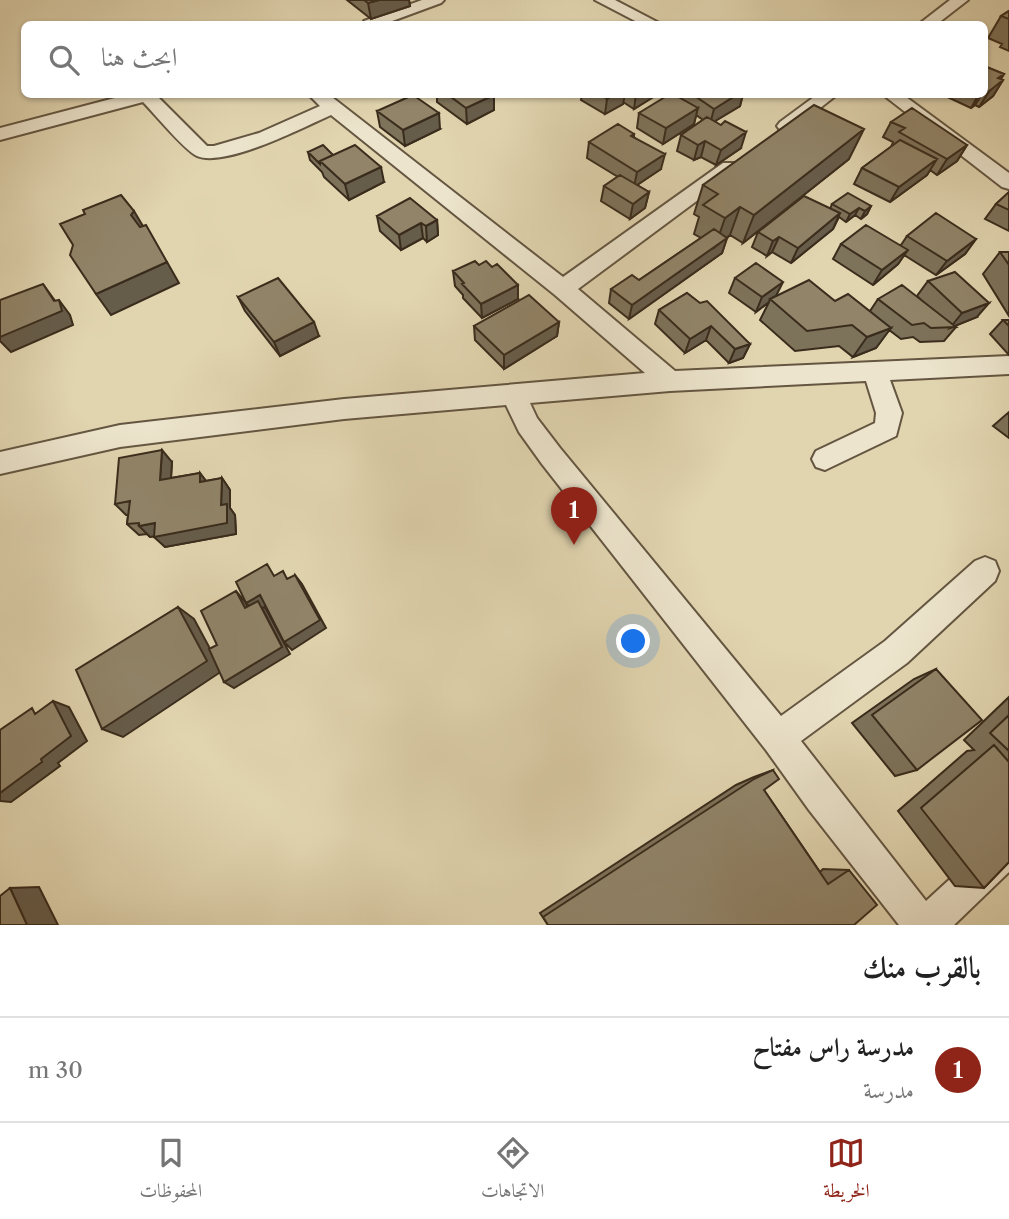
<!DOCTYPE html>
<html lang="ar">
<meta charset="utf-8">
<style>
:root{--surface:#fff;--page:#f6f6f6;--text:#222;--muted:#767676;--line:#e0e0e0;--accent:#8f2418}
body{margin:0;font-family:"Libre Caslon Text",Amiri,serif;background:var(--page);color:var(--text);direction:rtl}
.you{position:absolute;left:634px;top:642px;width:24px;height:24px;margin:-18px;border:5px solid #fff;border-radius:50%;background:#1a73e8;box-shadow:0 0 0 10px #1a73e833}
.badge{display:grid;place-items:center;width:46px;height:46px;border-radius:50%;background:var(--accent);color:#fff;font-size:23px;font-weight:700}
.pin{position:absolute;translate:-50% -58px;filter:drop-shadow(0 2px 4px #0008)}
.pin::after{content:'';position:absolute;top:37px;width:24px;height:21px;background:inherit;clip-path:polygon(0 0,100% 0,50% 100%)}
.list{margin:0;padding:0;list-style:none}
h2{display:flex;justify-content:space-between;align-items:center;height:91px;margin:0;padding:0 28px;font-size:30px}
h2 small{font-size:23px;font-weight:400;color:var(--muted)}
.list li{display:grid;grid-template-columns:46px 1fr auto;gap:21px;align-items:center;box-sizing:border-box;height:105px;padding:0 28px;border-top:2px solid var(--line)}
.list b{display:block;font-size:26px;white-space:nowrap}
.list p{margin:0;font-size:23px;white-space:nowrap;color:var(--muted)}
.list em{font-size:23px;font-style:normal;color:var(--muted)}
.icon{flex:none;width:38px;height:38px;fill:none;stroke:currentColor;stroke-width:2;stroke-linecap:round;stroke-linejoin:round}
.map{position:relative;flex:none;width:1009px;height:925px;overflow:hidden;direction:ltr}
.search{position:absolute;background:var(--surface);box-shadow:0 2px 5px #0004;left:21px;right:21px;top:21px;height:77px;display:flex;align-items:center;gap:18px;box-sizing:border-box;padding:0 24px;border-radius:10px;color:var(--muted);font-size:26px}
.sheet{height:196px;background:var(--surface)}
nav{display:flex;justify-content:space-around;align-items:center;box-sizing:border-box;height:98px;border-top:2px solid var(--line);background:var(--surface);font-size:19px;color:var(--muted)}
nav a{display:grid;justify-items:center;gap:4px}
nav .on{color:var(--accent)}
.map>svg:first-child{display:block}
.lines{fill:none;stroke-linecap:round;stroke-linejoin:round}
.minor-casing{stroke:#645641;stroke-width:4}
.minor{fill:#ece4cc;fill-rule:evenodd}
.wall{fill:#7d725a;stroke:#3a2c1c;stroke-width:2}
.shaded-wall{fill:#665c4a;stroke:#3a2c1c;stroke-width:2}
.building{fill:#918469;stroke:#3a2c1c;stroke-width:2}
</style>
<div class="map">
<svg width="1009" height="925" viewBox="0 0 1009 925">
<rect width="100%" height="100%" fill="#e1d5b0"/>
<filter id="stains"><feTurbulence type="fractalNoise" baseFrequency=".00286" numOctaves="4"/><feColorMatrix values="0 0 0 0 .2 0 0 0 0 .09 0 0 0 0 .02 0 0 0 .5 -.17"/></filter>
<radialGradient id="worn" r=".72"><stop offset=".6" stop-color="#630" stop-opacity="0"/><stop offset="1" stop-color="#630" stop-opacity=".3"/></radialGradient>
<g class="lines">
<defs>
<path id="minor" d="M422 0H444L441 3 384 24H362L364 21Z
M595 0H615L661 24H641Z
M950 0H968L937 24H919Z
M130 94H160L158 97 207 146H214L259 133 320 106 308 94H328L563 277 723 163H737L740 167 737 171 578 289 675 371 1009 356V374L890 380 902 413 896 436 825 470 816 467 812 459 816 451 875 423 876 413 866 381 670 391 530 403 537 418 560 448 781 716 885 641 975 561 985 557 995 561 999 571 995 581 907 663 801 741 926 901 997 836 1009 830V872L954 925H899L809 810 766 750 542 464 519 432 506 405 344 419 120 447 0 474V452L120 425 344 399 645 373 555 295 331 115C304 127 225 168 197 156 184 150 155 114 143 102L0 140V128Z
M818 94H838L792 130H780L777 126 780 122Z
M882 94H902L1009 173V189L1002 187Z"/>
</defs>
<use href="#minor" class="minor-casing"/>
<use href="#minor" class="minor"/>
</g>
<path class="wall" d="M347 0H409L410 6 371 19Z
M1009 11V51L1000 47 1002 44 988 38 1001 16Z
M984 66 1004 74 1001 79 1003 80 993 96 979 107 975 105 971 108 941 94H984Z
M437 94H493L494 110 467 124 437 102Z
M582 94H658L634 109 623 102V104L605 114 581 100Z
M682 94H743L740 106 715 121 741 148 716 165 701 157 694 160 677 151 681 135 703 120 696 115 694 124 663 144 637 128 639 113 681 99Z
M377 111 440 129 405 146 380 127Z
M891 122 967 145 957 161 937 175 930 170 927 175 890 202 854 184 862 168 891 147 893 142 883 137Z
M634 134V137L661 169 637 185 649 192 645 208 630 219 601 201 604 186 618 177 587 158 589 142Z
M308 152 333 155 384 182 349 200 324 177 322 172 310 160Z
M849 159 743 243 730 235 727 238 722 253 629 319 609 303 611 289 639 280 701 238 694 234 699 217 694 214 703 185Z
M1009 192V231L985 219 996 204Z
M832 204 871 206 867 214 861 219 855 215 846 222 839 217 833 229 791 263 772 252 767 256 752 247 758 232 830 209Z
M377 216 437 220 438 235 427 242 423 238 401 250 380 231Z
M907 236 976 239 965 254 936 275 904 255 898 264 873 285 833 259 841 244 901 245Z
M1000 252H1009V316L983 274Z
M453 271 518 299 482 318 463 298V295L455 286Z
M735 278 776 296 835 301 870 311 878 299 922 301 917 296 928 281 977 317 954 326 956 327 944 341 920 342 913 337 901 339 889 330 876 348 853 357 839 346 795 351 760 320 769 302 756 312 729 293Z
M687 293 750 344 743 358 729 363 706 340 685 353 655 324 659 310Z
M238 297 319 336 280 356 245 311Z
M1003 320H1009V355L990 334Z
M559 322 557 336 504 369 475 340 474 326Z
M1009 412V438L993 426Z
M172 462 171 478 200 473 206 481 222 478 230 490V508L235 515 236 534 165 547 154 536 150 537 147 534 139 535 127 524 128 515H126L115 504Z
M936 669 917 770 895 776 852 723 914 679Z
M1009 697V862L984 888 955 886 898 811 967 751 974 750 964 740Z
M773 770 764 790 820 872 823 869 849 870 854 925H548L540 913 736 785 754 777Z"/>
<path class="shaded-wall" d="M379 0H409L410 6 371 19 368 3Z
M1004 74 997 85 1003 80 993 96 979 107 998 78Z
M615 94H625L623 104 605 114 607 99Z
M636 94H658L634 109Z
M738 94H743L740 106 710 124 714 109Z
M979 94H982L975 105 971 108Z
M494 95V110L467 124 466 108Z
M698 108 694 124 663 144 666 128Z
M439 113 440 129 405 146 403 130Z
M864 129 849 159 743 243 754 215Z
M746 132 741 148 716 165 721 150Z
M705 141 701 157 694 160 698 145Z
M967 145 957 161 937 175 947 159Z
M665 154 661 169 634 187 637 172Z
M937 159 927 175 890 202 899 187Z
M381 167 384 182 349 200 345 184Z
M649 192 645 208 630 219 633 204Z
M871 206 867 214 861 219 865 211Z
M740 207 730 235 715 247 725 218Z
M859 208 855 215 846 222 850 214Z
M134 211 147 233 144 237 131 215Z
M840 213 833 229 791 263 798 248Z
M437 220 438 235 427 242 426 226Z
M421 223 423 238 401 250 399 235Z
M779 237 772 252 767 256 773 241Z
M727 238 722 253 629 319 632 305Z
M976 239 965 254 936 275 947 261Z
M908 250 898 264 873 285 882 270Z
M167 262 179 283 111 315 96 294Z
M783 282 776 296 770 299 769 302 756 312 762 297Z
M43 284 61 309 59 300 70 315 73 325 11 352 0 341V337L54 301Z
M518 285V299L482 318 481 304Z
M989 303 977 317 950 328 962 313Z
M314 322 319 336 280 356 274 342Z
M559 322 557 336 504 369V355Z
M711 326 706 340 685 353 690 339Z
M891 328 876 348 853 357 867 337Z
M750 344 743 358 729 363 735 349Z
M162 450 172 462 170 492 160 480Z
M200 473 209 485 200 482Z
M222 478 230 490V508L235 515 236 534 165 547 154 537 221 505Z
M155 523 166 534 150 537 139 526Z
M295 575 302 584 326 628 292 650 284 642Z
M236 591 246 603 260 595 268 604 264 607 266 609 290 654 234 688 224 682 282 647 262 608 255 612 246 603 253 617 245 608Z
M178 607 194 619 222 671 123 737 102 729Z
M53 701 69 707 87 741 58 763 60 766 11 802 0 801V793L41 759Z
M39 887 58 925H27L10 888Z"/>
<path class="building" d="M364 0H379L368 3Z
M1009 11V19L1001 16Z
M984 66 1004 74 998 78 1003 80 988 92 984 90Z
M447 94H493L494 95 466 108Z
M600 94H615L607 99Z
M670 94H673L698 108 666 128 639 113Z
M692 94H738L714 109Z
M413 95 439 113 403 130 377 111Z
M814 105 864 129 754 215 740 207 725 218 703 205 718 194 703 185Z
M912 108 967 145 947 159 899 132 905 128 891 122Z
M707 117 721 125 725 121 746 132 721 150 705 141 698 145 681 135Z
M618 124 634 134 631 136 665 154 637 172 589 142Z
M900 140 937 159 899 187 862 168Z
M323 145 333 155 320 161V164L308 152Z
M355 145 381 167 345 184 320 161Z
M620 175 649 192 633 204 604 186Z
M1009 192V210L996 204Z
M848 193 871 206 865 211 859 208 850 214 832 204Z
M121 195 134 211 131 215 140 227 146 225 167 262 96 294 70 255 73 245 60 224 85 214 83 210Z
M804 196 840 213 798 248 779 237 773 241 758 232Z
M410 198 437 220 426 226 421 223 399 235 377 216Z
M936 213 976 239 947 261 907 236Z
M866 225 908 250 882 270 841 244Z
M714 229 727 238 632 305 611 289 632 275 639 280Z
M1000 252H1009V265Z
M475 261 479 265 486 261 492 267 497 264 518 285 481 304 462 284 464 283 453 271Z
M756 263 783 282 762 297 735 278Z
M955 272 989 303 962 313 928 281Z
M278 278 314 322 274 342 238 297Z
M809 280 835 301 848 294 891 328 867 337 852 325 807 331 770 299Z
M43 284 54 301 59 300 62 311 0 337V300Z
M902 285 956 327 931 328 924 323 912 325 878 299Z
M687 293 700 303 707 301 750 344 735 349 711 326 690 339 659 310Z
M529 295 559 322 504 355 474 326Z
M1003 320H1009V326Z
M162 450 160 480 200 473V482L222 478 221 505 227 504V523L154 537 155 523 139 526V523L127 524 130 501 115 504 119 458Z
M267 564 274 576 283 571 287 579 295 575 320 620 284 642 260 595 246 603 236 582Z
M236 591 245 608 258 601 282 647 224 682 209 649 217 645 201 611Z
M178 607 207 661 102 729 76 670Z
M936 669 982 720 917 770 872 715Z
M53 701 71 736 41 759 42 762 0 793V730L32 708 35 714Z
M1009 715V751L990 733Z
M994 745 1009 762V862L984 888 921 808Z
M773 770 779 779 764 790 828 884 849 870 877 905 854 925H548L543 917 754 779Z
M10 888 27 925H0V896Z"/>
<rect width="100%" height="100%" filter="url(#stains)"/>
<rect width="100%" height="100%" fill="url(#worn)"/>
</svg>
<div class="you"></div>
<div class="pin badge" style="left:574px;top:545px">1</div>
<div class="search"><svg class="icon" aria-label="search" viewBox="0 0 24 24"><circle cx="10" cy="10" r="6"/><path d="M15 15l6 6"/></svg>ابحث هنا</div>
</div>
<section class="sheet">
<h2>بالقرب منك<small></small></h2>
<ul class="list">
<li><span class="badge">1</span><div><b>مدرسة راس مفتاح</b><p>مدرسة</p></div><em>30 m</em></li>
</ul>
</section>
<nav>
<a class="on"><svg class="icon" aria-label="map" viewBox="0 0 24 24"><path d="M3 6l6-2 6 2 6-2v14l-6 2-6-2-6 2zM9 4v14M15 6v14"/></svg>الخريطة</a>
<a><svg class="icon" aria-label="directions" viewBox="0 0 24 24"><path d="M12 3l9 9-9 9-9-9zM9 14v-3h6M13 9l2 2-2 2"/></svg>الاتجاهات</a>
<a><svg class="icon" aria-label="saved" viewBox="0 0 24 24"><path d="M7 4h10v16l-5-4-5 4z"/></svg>المحفوظات</a>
</nav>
